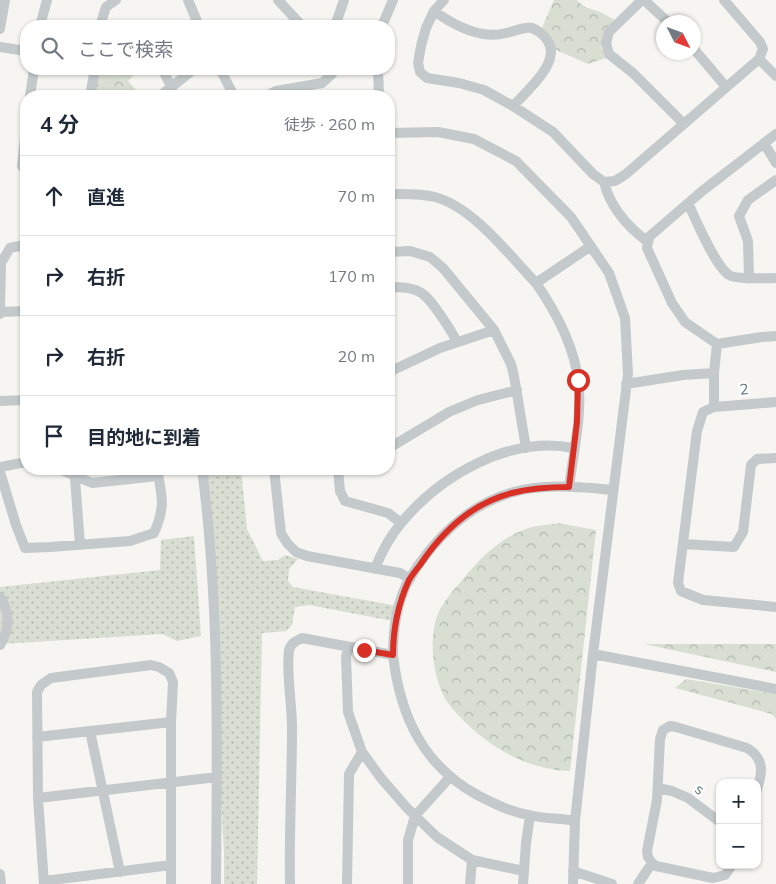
<!DOCTYPE html>
<html lang="ja">
<meta charset="utf-8">
<style>
:root{--surface:#fff;--page:#f2f2f3;--text:#1f2937;--muted:#747a83;--line:#e0e1e3}
body{margin:0;font-family:Mulish,"Noto Sans JP",sans-serif;background:var(--page);color:var(--text)}
.controls{position:absolute;right:15px;bottom:15px;display:grid;overflow:hidden;border-radius:10px;box-shadow:0 1px 4px #0004}
.controls button{width:45px;height:45px;display:grid;place-items:center;padding:0;border:0;border-bottom:1px solid var(--line);background:var(--surface);color:var(--text);font:25px sans-serif}
.compass{position:absolute;left:656px;top:15px;width:45px;height:45px;border-radius:50%;background:var(--surface);box-shadow:0 1px 4px #0004;rotate:132deg}
.stop{position:absolute;width:15px;height:15px;margin:-11px;border:4px solid #d93025;border-radius:50%;background:#fff}
.stop.end{background:#d93025;border-color:#fff;box-shadow:0 1px 5px #0008}
.list{margin:0;padding:0;list-style:none}
h2{display:flex;justify-content:space-between;align-items:center;height:65px;margin:0;padding:0 20px;font-size:21px}
h2 small{font-size:16px;font-weight:400;color:var(--muted)}
.list li{display:grid;grid-template-columns:32px 1fr auto;gap:15px;align-items:center;box-sizing:border-box;height:80px;padding:0 20px;border-top:1px solid var(--line)}
.list b{display:block;font-size:19px;white-space:nowrap}
.list em{font-size:16px;font-style:normal;color:var(--muted)}
.icon{flex:none;width:28px;height:28px;fill:none;stroke:currentColor;stroke-width:2;stroke-linecap:round;stroke-linejoin:round}
.map{position:relative;flex:none;width:776px;height:884px;overflow:hidden}
.search{position:absolute;background:var(--surface);box-shadow:0 1px 4px #0004;left:20px;top:20px;width:375px;height:55px;display:flex;align-items:center;gap:12px;box-sizing:border-box;padding:0 18px;border-radius:20px;color:var(--muted);font-size:19px}
.panel{position:absolute;background:var(--surface);box-shadow:0 1px 4px #0004;left:20px;top:90px;width:375px;height:385px;border-radius:20px}
.map>svg:first-child{display:block}
.forest{fill:url(#forest-crowns)}
.garden{fill:url(#garden-dots)}
.lines{fill:none;stroke-linecap:round;stroke-linejoin:round}
.minor{stroke:#c4c9cb;stroke-width:10}
.route{stroke:#d93025;stroke-width:6}
.labels{text-anchor:middle;dominant-baseline:central;stroke-width:5;stroke-linejoin:round;paint-order:stroke}
.street-label{font-size:15px;fill:#5d767f;stroke:#fff}
</style>
<div class="map">
<svg width="776" height="884" viewBox="0 0 776 884">
<defs>
<pattern id="forest-crowns" width="20" height="18" patternUnits="userSpaceOnUse" patternTransform="scale(1.25)"><rect width="20" height="18" fill="#d8ded2"/><path d="M2 6a3 3 0 1 1 6 0M12 15a3 3 0 1 1 6 0" fill="none" stroke="#b2b9b0"/></pattern>
<pattern id="garden-dots" width="8" height="8" patternUnits="userSpaceOnUse" patternTransform="scale(1.25)"><rect width="8" height="8" fill="#d8ded2"/><path d="M2 2h.1M6 6h.1" fill="none" stroke="#b2b9b0" stroke-width="1.8" stroke-linecap="round"/></pattern>
</defs>
<rect width="100%" height="100%" fill="#f6f5f1"/>
<path class="forest" d="M554 0H576L585 7 600 12 615 20 605 35 601 48 606 58 588 64 556 50 553 42 541 30Z
M98 69H140L128 81 141 96H94Z
M558 523 596 530 570 771C539 770 512 759 486 740 474 731 461 719 451 707 433 685 428 642 437 616 442 603 454 589 463 579 481 557 503 535 532 527 540 525 550 525 558 523Z
M644 644H776V672Z
M686 679 776 694V719L772 714 675 688Z"/>
<path class="garden" d="M204 469H241L247 529 263 561 278 560 285 555 298 559 289 569 288 581 293 587 397 606 393 621 309 605 295 607 292 625 286 631 262 633 257 884H224V852Z
M194 536 201 636 177 641 163 634 0 644V587L160 570 161 540Z"/>
<g class="lines">
<path class="minor" d="M188 0 199 26
M278 0 302 26
M444 0 434 11 426 28 421 46 418 63 420 72 427 78 459 83 484 90 513 106 553 132 593 174 604 182 615 181 626 174 759 59 763 49 760 42 724 0
M642 0 609 32 606 43 609 54 633 73 684 124
M644 0 668 22
M434 11C448 21 466 31 483 34 490 35 499 35 506 33 514 32 523 26 532 28 537 30 544 35 547 40 563 61 526 92 513 106
M101 22 111 26
M40 26 47 0
M100 26 106 7 116 0
M335 26 344 0
M382 26 393 0
M0 29 5 0
M0 47 26 51
M694 49 726 87
M759 59 776 76
M162 69 171 86
M220 69 234 96
M378 69 379 96
M30 96 34 69
M90 96 95 69
M160 96 194 69
M266 96 276 91 322 83 332 74 333 69
M26 129 22 166 26 171
M389 133 438 132 474 139 516 161 571 217 609 273 625 318 628 374 593 654
M776 134 701 192 650 236 648 242 647 248 672 303 685 322 717 344 762 337 776 336
M764 143 776 163
M604 182C610 207 628 227 648 242
M389 194C404 194 419 193 435 197 473 207 509 255 536 283
M688 203C696 220 715 266 729 275 738 280 765 278 776 278
M389 252 410 251 430 257 443 268 494 330 511 364 514 376 526 448
M749 278 748 241 739 216 748 200 776 180
M389 287C400 287 413 287 423 294 433 302 451 330 457 342
M1 312 26 311
M0 314 1 263 10 248 19 246 26 247
M389 372 440 348 494 330
M714 373V407L703 412 697 431 678 583 681 591 703 600 776 607
M626 384 683 375 714 373 717 344
M0 401 26 400
M714 407 776 402
M389 448 449 412 478 400 517 390
M0 467 26 462
M59 469 92 483 158 476
M78 469 75 478 80 545
M202 469C220 606 217 746 216 884
M274 469 281 533 287 543 296 552 307 556 400 573 410 579
M338 469 340 491 345 501 388 513 401 523
M0 472 16 525 25 548 50 547 130 541 154 533C166 506 162 496 157 469
M569 487C573 455 583 412 578 380 574 345 556 312 536 283L591 246
M683 544 734 547 743 532 751 465 757 459 776 458
M375 569C381 553 391 535 402 522 441 475 511 435 573 448
M0 597C10 612 10 629 0 645
M349 647 346 656 348 712 362 752 381 778 407 808 437 837 472 860 524 871
M393 655C393 630 397 600 410 578 433 540 467 506 510 493 543 483 579 487 613 490
M90 731 120 872
M37 737 171 722
M658 788 672 791 688 798 720 822
M38 798 217 777
M732 865 725 875 713 878 656 866 652 863 648 857 647 851 657 800 660 739 663 730 670 726 676 727 747 748C764 758 763 772 757 789
M573 871 612 884
M0 874 1 884
M44 881 171 865
M44 884 38 798 37 692 41 685 51 678 151 665 159 667 169 673 173 682 171 722V884
M290 884C289 832 292 779 292 727 292 704 286 672 289 650 291 643 296 641 302 638L393 655C400 716 423 766 479 796 495 804 511 812 529 815 544 819 559 818 575 821
M347 884 349 774 362 752
M408 884V840L415 816 450 777
M470 884 472 860
M523 884 526 843 530 816
M573 884 575 821 593 654 776 689
M638 884 652 863"/>
</g>
<g class="lines">
<path class="route" d="M364 650 393 655C393 630 398 604 409 580 412 575 416 570 420 565 442 532 472 503 512 493 531 488 550 487 569 487L577 422 578 380"/>
</g>
<g class="labels">
<g class="street-label">
<text transform="translate(744 389) rotate(-5)">2</text>
<text transform="translate(700 789) rotate(35)">s</text>
</g>
</g>
</svg>
<div class="controls">
<button>+</button>
<button>−</button>
</div>
<svg class="compass" viewBox="-18 -18 36 36"><path d="M0-13l5 13h-10z" fill="#e53935"/><path d="M0 13l5-13h-10z" fill="#747a83"/></svg>
<div class="stop" style="left:578px;top:380px"></div>
<div class="stop end" style="left:364px;top:650px"></div>
<div class="search"><svg class="icon" aria-label="search" viewBox="0 0 24 24"><circle cx="10" cy="10" r="6"/><path d="M15 15l6 6"/></svg>ここで検索</div>
<section class="panel">
<h2>4 分<small>徒歩 · 260 m</small></h2>
<ul class="list">
<li><svg class="icon" aria-label="ahead" viewBox="0 0 24 24"><path d="M12 20V5M6 11l6-6 6 6"/></svg><div><b>直進</b></div><em>70 m</em></li>
<li><svg class="icon" aria-label="right" viewBox="0 0 24 24"><path d="M7 20v-9h11M14 6l5 5-5 5"/></svg><div><b>右折</b></div><em>170 m</em></li>
<li><svg class="icon" aria-label="right" viewBox="0 0 24 24"><path d="M7 20v-9h11M14 6l5 5-5 5"/></svg><div><b>右折</b></div><em>20 m</em></li>
<li><svg class="icon" aria-label="arrive" viewBox="0 0 24 24"><path d="M6 21V4h12l-3 4 3 4H6"/></svg><div><b>目的地に到着</b></div></li>
</ul>
</section>
</div>
